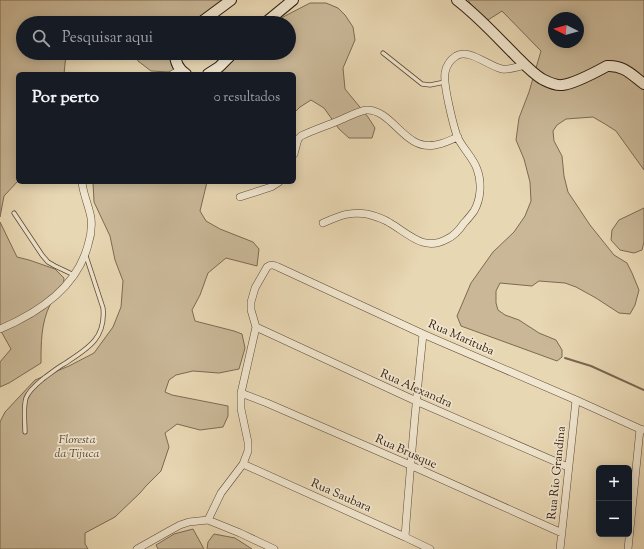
<!DOCTYPE html>
<html lang="pt">
<meta charset="utf-8">
<style>
:root{--surface:#171b24;--page:#20242c;--text:#f1f3f6;--muted:#9ea1a6;--line:#363941}
body{margin:0;font-family:"Sorts Mill Goudy",serif;background:var(--page);color:var(--text)}
.controls{position:absolute;right:12px;bottom:12px;display:grid;overflow:hidden;border-radius:6px;box-shadow:0 2px 10px #0003}
.controls button{width:36px;height:36px;display:grid;place-items:center;padding:0;border:0;border-bottom:1px solid var(--line);background:var(--surface);color:var(--text);font:20px sans-serif}
.compass{position:absolute;left:548px;top:12px;width:36px;height:36px;border-radius:50%;background:var(--surface);box-shadow:0 2px 10px #0003;rotate:275deg}
.list{margin:0;padding:0;list-style:none}
h2{display:flex;justify-content:space-between;align-items:center;height:52px;margin:0;padding:0 16px;font-size:17px}
h2 small{font-size:13px;font-weight:400;color:var(--muted)}
.icon{flex:none;width:22px;height:22px;fill:none;stroke:currentColor;stroke-width:2;stroke-linecap:round;stroke-linejoin:round}
.map{position:relative;flex:none;width:644px;height:549px;overflow:hidden}
.search{position:absolute;background:var(--surface);box-shadow:0 2px 10px #0003;left:16px;top:16px;width:280px;height:44px;display:flex;align-items:center;gap:10px;box-sizing:border-box;padding:0 14px;border-radius:22px;color:var(--muted);font-size:15px}
.panel{position:absolute;background:var(--surface);box-shadow:0 2px 10px #0003;left:16px;top:72px;width:280px;height:112px;border-radius:6px}
.map>svg:first-child{display:block}
.green{fill:#c9b797;stroke:#7c6a52;fill-rule:evenodd}
.lines{fill:none;stroke-linecap:round;stroke-linejoin:round}
.stream{stroke:#78664f;stroke-width:2}
.service-casing{stroke:#5d4b36;stroke-width:5}
.minor-casing{stroke:#5d4b36;stroke-width:8}
.secondary-casing{stroke:#2f1c0d;stroke-width:12}
.service{stroke:#f0e5ce;stroke-width:3.5}
.minor{stroke:#f0e5ce;stroke-width:7}
.secondary{stroke:#f0e5ce;stroke-width:10}
.labels{text-anchor:middle;dominant-baseline:central;stroke-width:3.5;stroke-linejoin:round;paint-order:stroke}
.street-label{font-size:12px;fill:#2f1c0d;stroke:#f0e5ce}
.park-label{font-size:12px;font-style:italic;fill:#5d4a36;stroke:#f0e5ce}
</style>
<div class="map">
<svg width="644" height="549" viewBox="0 0 644 549">
<rect width="100%" height="100%" fill="#e8d7b3"/>
<filter id="stains"><feTurbulence type="fractalNoise" baseFrequency=".005" numOctaves="4"/><feColorMatrix values="0 0 0 0 .2 0 0 0 0 .09 0 0 0 0 .02 0 0 0 .5 -.17"/></filter>
<radialGradient id="worn" r=".72"><stop offset=".6" stop-color="#630" stop-opacity="0"/><stop offset="1" stop-color="#630" stop-opacity=".3"/></radialGradient>
<path class="green" d="M0 0H222C214 10 201 13 193 23H23V53H67L66 54 64 74H18V181L4 196 0 217Z
M468 0H644V170L616 131 605 124 593 117 566 119 557 125 553 131 554 141 562 156 564 176 568 192 590 225 614 255 627 263 632 273 639 290 635 305 630 314 619 313 596 298 576 287 565 283 539 281 532 286 500 283 496 291V303L498 310 505 315 519 320 539 333 556 340 562 350V357L557 361 461 326 457 316 471 283 493 252 514 232 525 216 531 201 530 182 524 159 516 140 519 118 529 92 541 51 502 11 488 20 474 9ZM554 18H578V42H554Z
M310 3H326L338 8 345 15 353 27 355 40 343 68 345 89 368 117 375 128 372 138H349L339 129 324 108 311 100 300 107 294 113V74H216L223 67 242 53H289V23H276L283 17Z
M135 53H180L178 67 169 72 151 71 138 61Z
M93 182H207L200 211 206 221 220 229 253 242 259 249 257 266 226 258 208 273 200 295 192 310 195 321 234 331 242 334 245 348 239 369 219 373 193 371 176 375 169 380 165 392 172 395 228 406V416L223 427 200 430 177 424 165 433 169 447 161 471 146 486 140 493 115 517 85 533V544L88 549H0V422L5 412 35 380 69 366 94 353 113 327 121 307 123 281 115 260 110 236 94 202Z
M644 208V242L642 250 634 253 620 250 611 240 612 230 619 220Z
M0 222 17 257 29 260 55 269 64 278C64 293 56 294 50 305 41 323 41 343 41 363L9 383 0 387V362L11 349 2 333 0 331Z
M193 529 204 549H158L156 545 174 534Z
M214 534 235 538 252 549H207L208 542Z"/>
<g class="lines">
<path class="stream" d="M565 358 591 366 644 390"/>
<defs>
<path id="service" d="M383 53 422 84 430 85 445 82
M14 213 42 255 48 262 55 266 74 275
M25 432C25 422 23 408 26 398 29 390 38 383 44 378 51 373 57 368 64 364 87 349 106 339 103 308L86 256"/>
<path id="minor" d="M173 74 181 70
M294 154 298 139 301 136C313 130 326 126 338 121 346 118 358 111 366 110 393 109 404 151 435 145 443 144 450 140 458 137
M240 197 271 187 279 182
M323 223C339 216 350 211 367 214 375 216 384 219 390 223 409 234 424 252 447 239 454 236 460 229 464 223 468 219 471 215 474 211 481 199 482 182 477 169 473 157 462 148 457 136 453 124 443 84 445 73 446 66 450 60 456 56 469 48 488 66 502 69 510 70 518 67 525 65
M256 327 416 401 568 467
M0 329C38 313 77 287 88 245 91 236 92 227 91 218 89 206 83 194 82 182
M241 393 267 403 410 465 562 533
M243 464 405 537 430 549
M208 520 221 493 243 464 248 451V442L241 409V393L256 327 251 310V302L255 288 267 267C271 264 274 265 278 267L423 334 576 400 640 429 644 430
M405 537C410 469 416 401 423 334
M137 549 169 531 180 525 189 522 208 520 240 533 274 549
M560 549 576 400
M628 549 640 429"/>
<path id="secondary" d="M457 0C478 16 496 36 515 55 523 63 532 73 542 79 548 82 555 86 562 85 574 84 596 72 607 66 624 65 632 75 644 84
M200 23 231 0
M265 23 293 0
M175 53C175 62 178 69 186 74
M208 74 219 67 233 53"/>
</defs>
<use href="#service" class="service-casing"/>
<use href="#minor" class="minor-casing"/>
<use href="#secondary" class="secondary-casing"/>
<use href="#service" class="service"/>
<use href="#minor" class="minor"/>
<use href="#secondary" class="secondary"/>
</g>
<g class="labels">
<g class="street-label">
<text transform="translate(461 338) rotate(24)">Rua Marituba</text>
<text transform="translate(416 389) rotate(24)">Rua Alexandra</text>
<text transform="translate(406 452) rotate(24)">Rua Brusque</text>
<text transform="translate(557 473) rotate(-84)">Rua Rio Grandina</text>
<text transform="translate(341 496) rotate(24)">Rua Saubara</text>
</g>
<g class="park-label">
<text x="77" y="440">Floresta<tspan x="77" dy="14">da Tijuca</tspan></text>
</g>
</g>
<rect width="100%" height="100%" filter="url(#stains)"/>
<rect width="100%" height="100%" fill="url(#worn)"/>
</svg>
<div class="controls">
<button>+</button>
<button>−</button>
</div>
<svg class="compass" viewBox="-18 -18 36 36"><path d="M0-13l5 13h-10z" fill="#e53935"/><path d="M0 13l5-13h-10z" fill="#9ea1a6"/></svg>
<div class="search"><svg class="icon" aria-label="search" viewBox="0 0 24 24"><circle cx="10" cy="10" r="6"/><path d="M15 15l6 6"/></svg>Pesquisar aqui</div>
<section class="panel">
<h2>Por perto<small>0 resultados</small></h2>
<ul class="list">
</ul>
</section>
</div>
